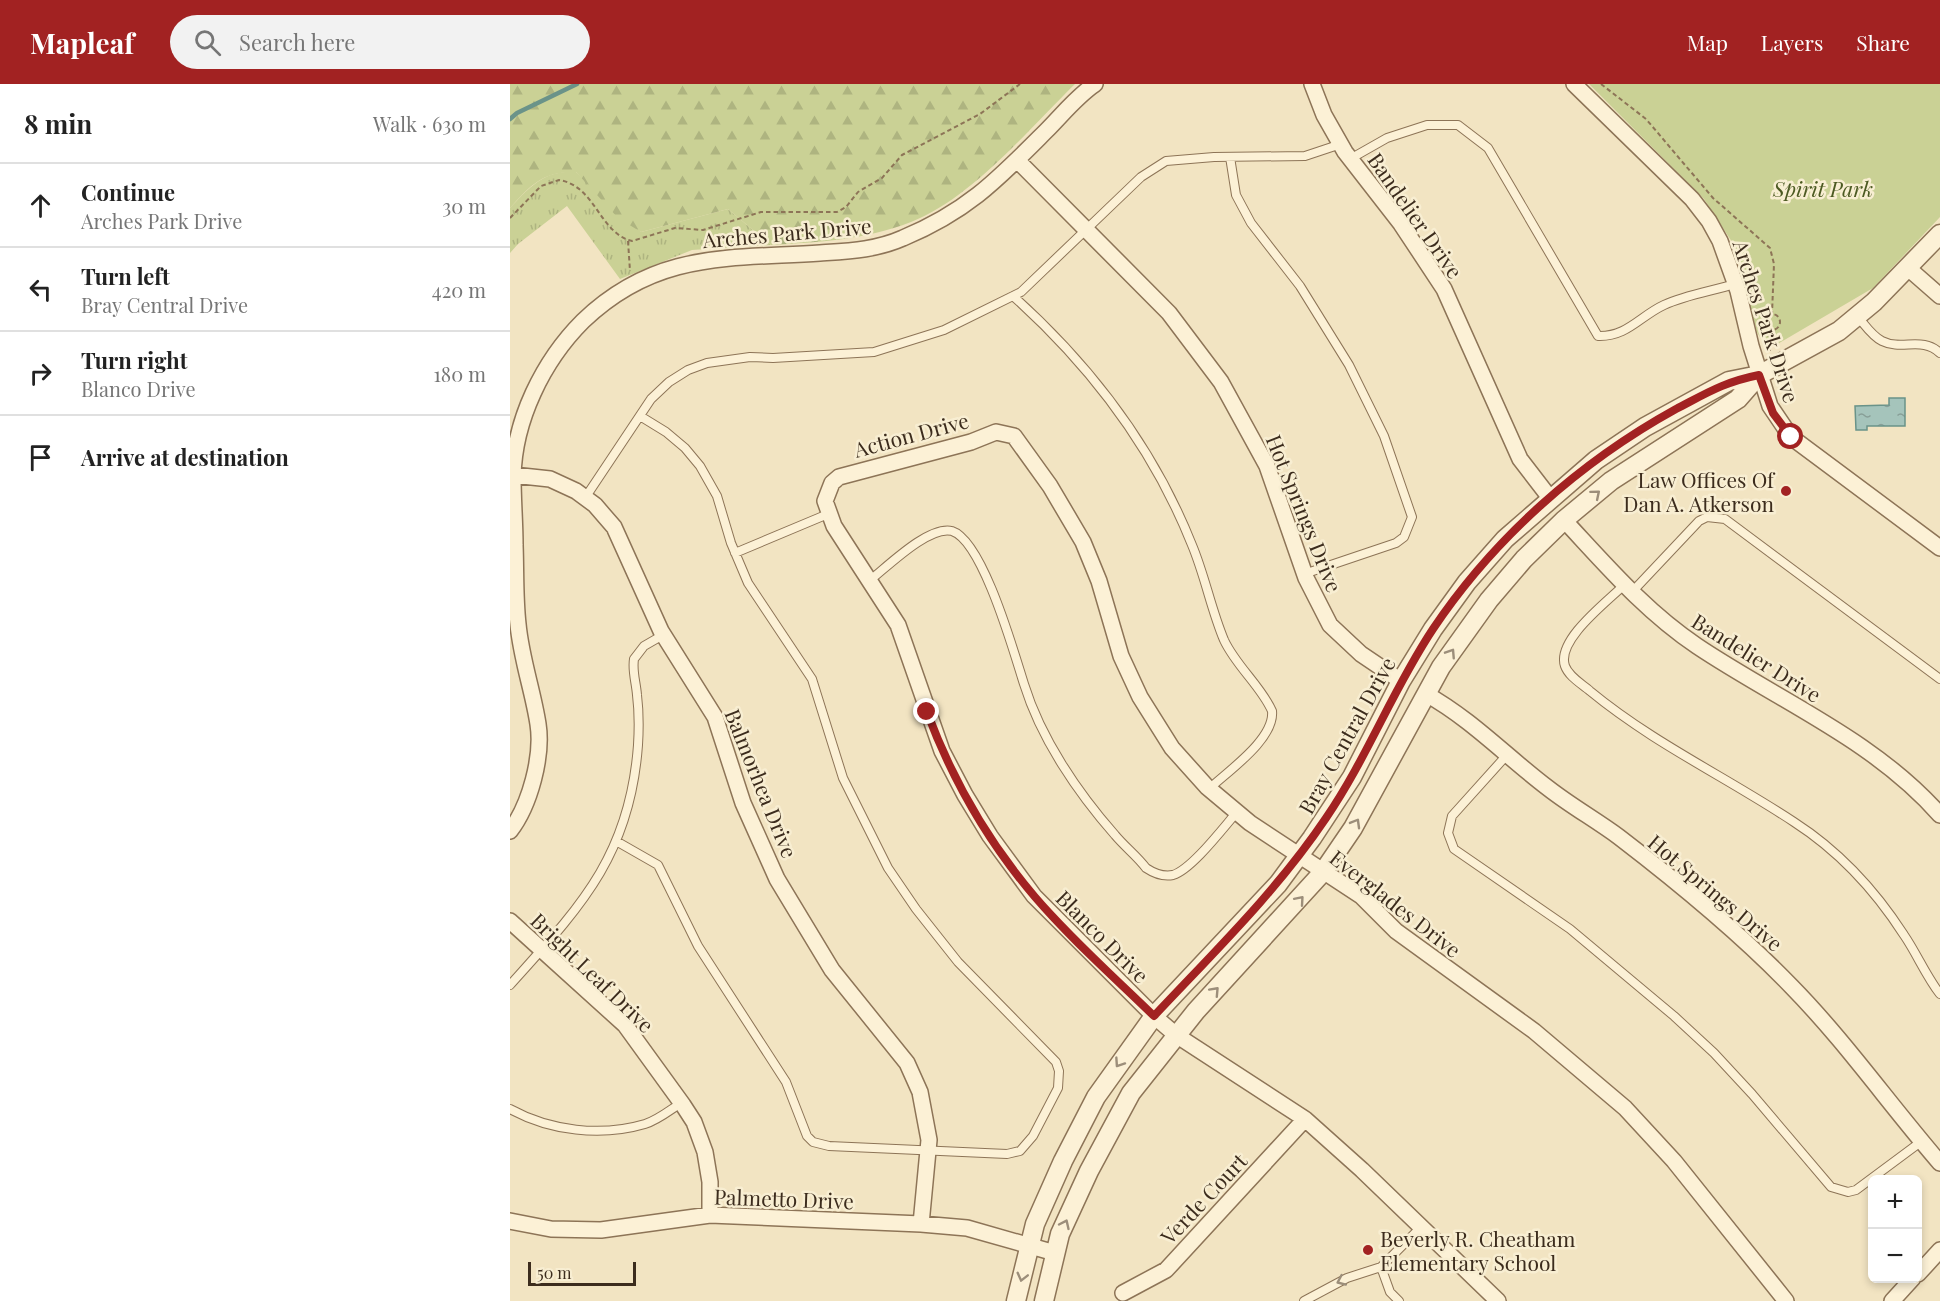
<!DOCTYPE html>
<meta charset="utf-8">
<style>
:root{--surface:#fff;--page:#f2f2f2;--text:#222;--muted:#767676;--line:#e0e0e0;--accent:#a22222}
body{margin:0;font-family:"Playfair Display",serif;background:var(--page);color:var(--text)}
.controls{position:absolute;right:18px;bottom:18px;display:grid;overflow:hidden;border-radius:9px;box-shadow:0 3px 9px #0003}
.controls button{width:54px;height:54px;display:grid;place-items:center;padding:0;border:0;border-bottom:2px solid var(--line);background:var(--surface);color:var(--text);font:30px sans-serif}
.scale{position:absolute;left:18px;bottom:15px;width:108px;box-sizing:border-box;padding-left:6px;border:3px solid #3c2c1d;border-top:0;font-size:16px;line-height:21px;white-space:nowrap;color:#3c2c1d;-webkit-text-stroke:4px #f8eed2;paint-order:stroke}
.stop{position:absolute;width:18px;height:18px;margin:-14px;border:4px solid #a22222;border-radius:50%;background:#fff}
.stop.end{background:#a22222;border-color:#fff;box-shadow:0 2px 6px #0008}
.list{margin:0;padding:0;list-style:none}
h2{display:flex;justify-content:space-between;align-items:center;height:78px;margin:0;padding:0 24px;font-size:26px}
h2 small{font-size:20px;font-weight:400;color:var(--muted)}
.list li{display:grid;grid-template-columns:39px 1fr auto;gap:18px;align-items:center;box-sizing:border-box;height:84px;padding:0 24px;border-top:2px solid var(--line)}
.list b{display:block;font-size:22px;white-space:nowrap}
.list p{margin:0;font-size:20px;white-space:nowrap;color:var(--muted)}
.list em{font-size:20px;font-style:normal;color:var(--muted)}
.icon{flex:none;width:33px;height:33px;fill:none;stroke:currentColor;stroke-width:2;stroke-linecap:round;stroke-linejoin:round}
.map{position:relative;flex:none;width:1430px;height:1217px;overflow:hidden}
header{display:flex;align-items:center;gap:36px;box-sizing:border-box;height:84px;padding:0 30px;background:var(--accent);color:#fff}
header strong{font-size:28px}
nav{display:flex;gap:33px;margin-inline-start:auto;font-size:21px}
.search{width:420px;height:54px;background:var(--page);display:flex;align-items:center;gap:15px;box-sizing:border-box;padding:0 21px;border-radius:33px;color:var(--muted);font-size:22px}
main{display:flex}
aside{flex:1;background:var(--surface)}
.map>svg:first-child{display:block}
.grass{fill:url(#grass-tufts)}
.forest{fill:url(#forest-firs)}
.park{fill:#cad195}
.water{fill:url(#water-ripples);stroke:#6a9389;stroke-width:1.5}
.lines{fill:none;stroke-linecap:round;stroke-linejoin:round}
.stream{stroke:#6a9389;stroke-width:4.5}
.service-casing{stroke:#8d7457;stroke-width:10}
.minor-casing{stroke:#8d7457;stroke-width:18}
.tertiary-casing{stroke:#8d7457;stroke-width:21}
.path{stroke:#8d7457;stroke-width:2;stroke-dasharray:4.5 3;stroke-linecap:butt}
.service{stroke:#fcf1d6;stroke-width:8}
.minor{stroke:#fcf1d6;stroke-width:15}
.tertiary{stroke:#fcf1d6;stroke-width:18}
.oneway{stroke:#9c8e7a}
.route{stroke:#a22222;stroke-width:8}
.poi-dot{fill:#a22222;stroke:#f8eed2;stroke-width:2}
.labels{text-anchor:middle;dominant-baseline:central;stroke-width:5;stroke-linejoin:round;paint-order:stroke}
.park-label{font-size:21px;font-style:italic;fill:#4c5a22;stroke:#f8eed2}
.street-label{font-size:21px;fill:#3c2c1d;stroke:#f8eed2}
.poi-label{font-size:21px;fill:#3c2c1d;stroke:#f8eed2;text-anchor:end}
</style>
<header>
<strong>Mapleaf</strong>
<div class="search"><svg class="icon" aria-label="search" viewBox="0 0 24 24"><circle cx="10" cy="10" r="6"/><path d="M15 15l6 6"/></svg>Search here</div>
<nav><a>Map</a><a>Layers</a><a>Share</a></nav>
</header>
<main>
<aside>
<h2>8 min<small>Walk · 630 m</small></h2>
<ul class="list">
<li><svg class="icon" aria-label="ahead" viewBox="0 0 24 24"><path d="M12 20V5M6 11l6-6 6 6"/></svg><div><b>Continue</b><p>Arches Park Drive</p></div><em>30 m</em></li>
<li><svg class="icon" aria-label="left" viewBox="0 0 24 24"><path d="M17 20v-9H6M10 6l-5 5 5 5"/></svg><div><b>Turn left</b><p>Bray Central Drive</p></div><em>420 m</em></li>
<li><svg class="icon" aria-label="right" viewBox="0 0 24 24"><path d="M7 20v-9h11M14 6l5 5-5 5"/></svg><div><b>Turn right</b><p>Blanco Drive</p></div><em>180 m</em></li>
<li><svg class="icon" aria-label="arrive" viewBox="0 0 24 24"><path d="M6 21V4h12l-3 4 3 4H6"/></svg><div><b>Arrive at destination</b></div></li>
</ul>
</aside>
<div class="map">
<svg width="1430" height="1217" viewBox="0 0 1430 1217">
<defs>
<pattern id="grass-tufts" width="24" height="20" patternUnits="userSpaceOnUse" patternTransform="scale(1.5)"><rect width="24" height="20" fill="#cad195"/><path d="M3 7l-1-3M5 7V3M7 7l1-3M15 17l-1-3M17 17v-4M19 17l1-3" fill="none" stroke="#aeb480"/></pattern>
<pattern id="forest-firs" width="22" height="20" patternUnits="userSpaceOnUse" patternTransform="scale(1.5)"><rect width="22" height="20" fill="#cad195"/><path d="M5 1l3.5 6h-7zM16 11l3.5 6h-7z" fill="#aeb480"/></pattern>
<pattern id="water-ripples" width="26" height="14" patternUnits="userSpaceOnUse" patternTransform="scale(1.5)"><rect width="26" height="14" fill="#a5c4bb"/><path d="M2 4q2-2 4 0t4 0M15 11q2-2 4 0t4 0" fill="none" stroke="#889f97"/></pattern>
</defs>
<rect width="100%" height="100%" fill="#f2e4c2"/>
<path class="grass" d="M55 88H66L131 148 218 125 261 161 182 166 110 195 57 122 8 160 0 169V124C16 107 30 90 55 88Z"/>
<path class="forest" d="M0 0H565C519 45 461 115 401 138 355 156 309 158 261 161L218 125 131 148 108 134 66 88C33 87 21 101 0 124Z"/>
<path class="park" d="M1079 0H1430V133L1363 204 1264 262 1254 260 1247 248 1224 161 1194 115Z"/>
<path class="water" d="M1379 314H1395V342H1357V346H1346L1345 322 1379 321Z"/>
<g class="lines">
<path class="stream" d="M0 35 7 29 67 0"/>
<defs>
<path id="service" d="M720 73 726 111 741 139 790 202 839 281 874 352 902 433 894 453 886 459 794 490
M840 75 877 54 917 41H948L978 64 1088 252C1117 253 1130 232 1154 221 1175 211 1202 207 1225 200
M503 212C581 282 643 363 682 461 695 492 701 525 714 556 726 582 751 602 762 627 765 655 718 687 699 705
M1348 233C1355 241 1362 252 1372 257 1392 267 1412 252 1430 269
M75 414 141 315 159 298 178 286 197 279 240 273 263 274 364 268 434 246 511 208 631 93 656 77 704 73 795 72 831 60
M225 469 318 430
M359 497C377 483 419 441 442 447 473 457 504 569 514 600 531 655 568 709 605 751 615 763 627 772 636 784 645 790 653 793 663 791 682 785 713 744 727 728
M1114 501C1097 518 1046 556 1055 582 1059 593 1072 600 1080 607 1143 659 1216 693 1284 738 1329 767 1365 806 1394 851 1407 870 1416 892 1430 910
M1122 508 1189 437 1197 433 1215 435 1430 595
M996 672 942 732 938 749 944 765 1060 845 1164 932 1204 969 1242 1010 1321 1103 1338 1108 1346 1106 1412 1057
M106 757 148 781 188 862 276 998 297 1052 303 1058 319 1062 497 1070 510 1067 523 1052 548 1004 549 987 546 978 448 878 406 825 378 784 333 694 302 595 238 499 221 459 207 412 190 382 175 364 156 348 130 332
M0 901C70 823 120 772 128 661 129 645 129 627 127 611 126 598 122 587 124 575L134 562 153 551
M0 1025C40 1047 91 1053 135 1040 148 1036 160 1026 171 1019
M871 1183 880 1208 889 1217
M794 1217 837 1194 871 1183 910 1144"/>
<path id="minor" d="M802 0 814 31 835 68 891 140 934 205 1010 375 1040 414
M1064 0 1182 115 1199 137 1210 157 1228 207 1241 262 1260 322 1281 353 1430 464
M507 76 659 229 711 298 757 382 796 494 820 541 851 570 891 597
M1398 184 1430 212
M3 391 40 395 66 407 85 421 104 443 151 547 205 633 233 719 267 795 322 886 397 979 410 1008 419 1056 411 1140
M1054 436C1096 481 1135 527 1187 562 1269 617 1363 655 1430 731
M916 610C961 635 997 673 1038 704 1061 722 1086 736 1109 753 1169 799 1228 847 1281 902 1335 957 1379 1020 1430 1079
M0 747C20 721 33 672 28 640 23 607 11 574 8 540 5 514 6 487 5 461 5 439 3 416 3 393 4 336 33 277 73 237 146 167 218 175 310 169 339 167 366 166 393 154 458 127 488 95 536 47 552 31 567 12 585 0
M0 837 115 941 173 1021 184 1038 195 1068 200 1098V1131
M0 1137 41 1145 91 1146 200 1131 411 1140 457 1144 545 1169
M1408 1190 1430 1166
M613 1209 656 1186 795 1035
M988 1217 852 1086 795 1035 666 951 644 932 524 812 480 752 455 711 432 667 388 541 324 442 315 417 322 399 329 393 461 358 486 348 504 352 540 402 573 458 589 497 611 572 630 613 662 664 697 703 740 739 851 812 886 847 1024 947 1115 1024 1164 1077 1276 1217
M1382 1217 1403 1194"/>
<path id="tertiary" d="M506 1217 525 1140 553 1077 586 1013 644 932 768 800 802 754 842 693 891 597 923 545 957 498 995 455 1086 376 1135 343 1219 297 1249 291 1329 247 1364 218 1430 150
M534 1217 550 1150 579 1087 621 1009 686 927 813 788 843 744 931 583 979 516 1014 475 1054 436 1101 397 1228 315 1249 291"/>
</defs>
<use href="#service" class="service-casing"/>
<use href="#minor" class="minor-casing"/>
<use href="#tertiary" class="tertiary-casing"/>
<path class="path" d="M1091 0 1136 35 1203 114 1260 164 1264 180 1262 230
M0 134 31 102 49 96C86 102 89 149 122 157L165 144 193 146 251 128H327L336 123 348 108 372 94 392 71 470 30 510 0
M118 157 120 187
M1254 238a8 8 0 1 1 16 0a8 8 0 1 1-16 0Z
M1260 267 1257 258 1260 247"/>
<use href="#service" class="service"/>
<use href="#minor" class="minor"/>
<use href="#tertiary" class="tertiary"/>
</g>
<defs><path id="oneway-chevron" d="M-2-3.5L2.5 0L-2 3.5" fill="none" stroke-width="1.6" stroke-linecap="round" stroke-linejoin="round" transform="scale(1.5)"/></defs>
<g class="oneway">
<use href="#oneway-chevron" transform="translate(1086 410) rotate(-40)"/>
<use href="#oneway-chevron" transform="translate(941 569) rotate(-57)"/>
<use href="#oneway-chevron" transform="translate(846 739) rotate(-60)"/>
<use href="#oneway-chevron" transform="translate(790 816) rotate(-49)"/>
<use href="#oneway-chevron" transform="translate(705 907) rotate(-47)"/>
<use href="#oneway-chevron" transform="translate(609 979) rotate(124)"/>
<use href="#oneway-chevron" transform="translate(555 1140) rotate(-65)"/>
<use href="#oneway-chevron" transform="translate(512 1193) rotate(104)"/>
<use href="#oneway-chevron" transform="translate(831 1197) rotate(156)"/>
</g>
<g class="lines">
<path class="route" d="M417 628C442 695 478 758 525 813 561 855 604 893 644 932 704 868 767 807 816 734 857 674 883 605 923 545 984 454 1070 378 1166 325 1197 309 1214 298 1249 291L1263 329 1281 353"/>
</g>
<g class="poi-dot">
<circle cx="1276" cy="407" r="6"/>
<circle cx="858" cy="1166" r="6"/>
</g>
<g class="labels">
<g class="park-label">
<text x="1313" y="104">Spirit Park</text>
</g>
<g class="street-label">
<text transform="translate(906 131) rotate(55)">Bandelier Drive</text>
<text transform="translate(277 148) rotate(-5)">Arches Park Drive</text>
<text transform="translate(1257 237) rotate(72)">Arches Park Drive</text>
<text transform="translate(401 350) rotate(-15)">Action Drive</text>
<text transform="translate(795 429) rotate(68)">Hot Springs Drive</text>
<text transform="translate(1247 573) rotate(32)">Bandelier Drive</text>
<text transform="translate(836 651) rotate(-61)">Bray Central Drive</text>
<text transform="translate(252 699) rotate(68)">Balmorhea Drive</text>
<text transform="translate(1206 808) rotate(40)">Hot Springs Drive</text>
<text transform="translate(886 819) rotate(38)">Everglades Drive</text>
<text transform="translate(593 852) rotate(45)">Blanco Drive</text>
<text transform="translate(83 888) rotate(44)">Bright Leaf Drive</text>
<text transform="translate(274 1114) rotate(2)">Palmetto Drive</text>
<text transform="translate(693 1114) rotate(-47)">Verde Court</text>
</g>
<g class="poi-label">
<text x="1264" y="395">Law Offices Of<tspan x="1264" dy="24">Dan A. Atkerson</tspan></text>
<text x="870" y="1154" text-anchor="start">Beverly R. Cheatham<tspan x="870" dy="24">Elementary School</tspan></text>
</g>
</g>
</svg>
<div class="controls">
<button>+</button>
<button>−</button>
</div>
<div class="scale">50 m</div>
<div class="stop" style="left:1281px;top:353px"></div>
<div class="stop end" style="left:417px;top:628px"></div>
</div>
</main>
